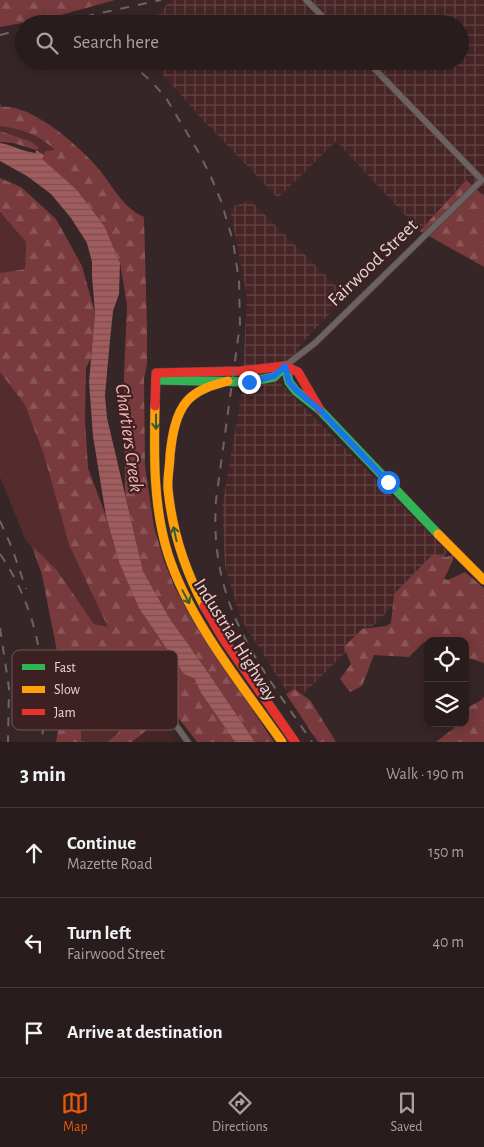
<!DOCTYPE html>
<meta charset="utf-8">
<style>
:root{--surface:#291c1d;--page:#312526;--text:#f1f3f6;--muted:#a5a1a4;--line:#453a3b;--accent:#ea580c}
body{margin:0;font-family:"Alegreya Sans",sans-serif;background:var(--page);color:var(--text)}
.controls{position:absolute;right:15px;bottom:15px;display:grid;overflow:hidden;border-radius:10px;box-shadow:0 2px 12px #0003}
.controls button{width:45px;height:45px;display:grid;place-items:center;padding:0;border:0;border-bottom:1px solid var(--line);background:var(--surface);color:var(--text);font:25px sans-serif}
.stop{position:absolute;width:15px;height:15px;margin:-11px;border:4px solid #1a73e8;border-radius:50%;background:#fff}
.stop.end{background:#1a73e8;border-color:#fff;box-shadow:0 1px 5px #0008}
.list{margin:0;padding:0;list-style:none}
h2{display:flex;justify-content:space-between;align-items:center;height:65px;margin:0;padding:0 20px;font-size:21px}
h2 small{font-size:16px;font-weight:400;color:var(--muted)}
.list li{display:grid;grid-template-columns:32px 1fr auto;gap:15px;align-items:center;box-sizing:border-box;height:90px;padding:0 20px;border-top:1px solid var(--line)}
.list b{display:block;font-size:19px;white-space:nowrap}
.list p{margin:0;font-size:16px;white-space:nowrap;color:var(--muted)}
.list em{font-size:16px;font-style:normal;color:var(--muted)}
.icon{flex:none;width:28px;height:28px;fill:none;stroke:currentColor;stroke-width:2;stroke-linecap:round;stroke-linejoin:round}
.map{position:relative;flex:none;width:484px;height:742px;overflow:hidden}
.search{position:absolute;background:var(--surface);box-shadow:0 2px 12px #0003;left:15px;right:15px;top:15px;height:55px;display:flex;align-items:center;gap:12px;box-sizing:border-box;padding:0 18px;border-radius:28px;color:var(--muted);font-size:19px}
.sheet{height:335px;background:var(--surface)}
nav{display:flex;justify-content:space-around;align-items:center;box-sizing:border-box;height:70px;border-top:1px solid var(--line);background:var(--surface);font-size:14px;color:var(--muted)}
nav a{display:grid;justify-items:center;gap:2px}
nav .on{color:var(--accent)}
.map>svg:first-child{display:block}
.built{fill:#472526}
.industrial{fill:url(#industrial-grid)}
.green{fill:#542c2d}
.forest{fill:url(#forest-firs)}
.water{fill:url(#water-rules)}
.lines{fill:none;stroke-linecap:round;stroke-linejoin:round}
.street-casing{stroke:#524445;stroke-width:7}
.fast-casing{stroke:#524445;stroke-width:10}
.slow-casing{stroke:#524445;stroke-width:10}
.jam-casing{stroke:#524445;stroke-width:10}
.street{stroke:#6d6262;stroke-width:5.5}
.fast{stroke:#30b455;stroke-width:9}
.slow{stroke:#ff9f0a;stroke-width:9}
.jam{stroke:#e5322d;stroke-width:9}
.rail{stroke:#706363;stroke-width:2;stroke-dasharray:9 9;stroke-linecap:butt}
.oneway{stroke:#385b36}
.route{stroke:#1a73e8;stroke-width:6}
.labels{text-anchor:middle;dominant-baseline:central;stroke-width:4.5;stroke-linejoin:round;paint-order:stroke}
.street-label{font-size:19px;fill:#e9d6d5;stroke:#3d2021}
.water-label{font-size:20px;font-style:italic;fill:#f6b5b5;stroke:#3d2021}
.key{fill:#3d2021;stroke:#715757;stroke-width:1}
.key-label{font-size:14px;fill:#e9d6d5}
</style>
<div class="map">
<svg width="484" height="742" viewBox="0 0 484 742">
<defs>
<pattern id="industrial-grid" width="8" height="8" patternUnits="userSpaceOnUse" patternTransform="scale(1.25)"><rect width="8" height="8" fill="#472526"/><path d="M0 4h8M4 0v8" fill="none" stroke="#624445"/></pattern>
<pattern id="forest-firs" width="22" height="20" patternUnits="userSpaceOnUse" patternTransform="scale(1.25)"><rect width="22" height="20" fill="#783a3c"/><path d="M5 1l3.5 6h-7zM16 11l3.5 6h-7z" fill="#8b5657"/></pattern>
<pattern id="water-rules" width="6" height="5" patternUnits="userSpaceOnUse" patternTransform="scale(1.25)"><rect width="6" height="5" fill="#a15c5e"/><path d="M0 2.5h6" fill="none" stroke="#784f50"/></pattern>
</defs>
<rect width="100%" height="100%" fill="#372627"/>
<path class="built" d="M158 720 175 742H132Z"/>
<path class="industrial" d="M171 0H484V196L465 180 420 231 336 141 278 198 203 120 151 61H460V24H150Z
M250 200 346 296 301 344 281 384 448 552 294 703 241 619 225 567 222 507 242 391 247 296 230 208Z"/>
<path class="green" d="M0 126C19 128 41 137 55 150L46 151 44 155 36 150 39 149 30 141 0 131Z
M0 212 26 242 25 269 0 273Z
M0 372 25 405 44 455 69 545 109 628 94 624 56 569 26 541 0 477Z
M137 685H153L179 716 164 727 158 720 149 728 132 723 115 734 107 742H81V726L90 719 137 708Z"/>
<path class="forest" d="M0 0H115L50 18 0 27Z
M0 104 2 107C33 104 84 150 102 173 114 189 125 209 144 217L147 327V364L144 379 145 466 154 527 164 561 175 588 194 623 274 742H255L205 668 170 619 143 571 125 494 124 374 127 305 120 263 105 227 77 190 41 159 46 151 55 150C41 136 19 128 0 126Z
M0 131 30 141 39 148 36 150 13 143 0 142Z
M0 178 21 187 56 219 82 266 95 313 91 358 86 368 85 417 88 468 106 516 119 562 194 678 201 693 235 742H197L153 685H137V708C120 712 94 713 81 726V741L87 742H56L65 692 42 575 32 546 56 569 94 624 108 627 69 545 44 455 25 405 0 372V273L25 269 26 242 0 212Z
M466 180 484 196V267L420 231Z
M433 554 446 557 453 555V560L444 579 448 580 465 572 484 588V663L465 657V641H428V643L424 642 409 657 374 655 362 686 350 692 340 679 351 664 344 647 362 629 386 626 391 623 394 594Z
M294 689 310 700 336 742H318L286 694Z
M484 697V742H436L454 728 457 723H465V709L480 701Z
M129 723H132L149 728 132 742H107Z"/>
<path class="water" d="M0 143C13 145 23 152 36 153V150L44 155 42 159 77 190 105 227 120 263 119 294 113 311 110 340 105 395 107 418 143 571 170 619 205 668 255 742H235L201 693 194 678 184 674 139 608 119 562 106 516 93 436 89 382 95 313 92 276V262L87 243 71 218 51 194 27 176 0 161Z"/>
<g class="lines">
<defs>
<path id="street" d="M306 0 330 24
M285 366 315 343 482 180 367 61
M175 724 188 742"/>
<path id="fast" d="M285 366 289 382 296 391 320 410 438 534
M156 380 249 382 274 377 285 366"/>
<path id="slow" d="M155 406C154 455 153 506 168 554 189 620 242 685 282 742
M438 534 484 580
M204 606C185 570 172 530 168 489 167 478 170 466 170 455 172 437 175 415 187 401 198 389 213 385 228 381"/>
<path id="jam" d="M155 406 156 373 241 371 285 366 298 372 320 410
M204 606 224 640 295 742"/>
</defs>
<use href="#street" class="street-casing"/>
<use href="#fast" class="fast-casing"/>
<use href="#slow" class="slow-casing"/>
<use href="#jam" class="jam-casing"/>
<use href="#street" class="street"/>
<use href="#fast" class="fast"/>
<use href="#slow" class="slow"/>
<use href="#jam" class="jam"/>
<path class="rail" d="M50 24 161 0
M0 35 24 29
M128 61 152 82 166 98 199 153 211 177 221 201 233 241 239 281 240 324 216 500C209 605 257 661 312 742
M0 521 12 548 26 589
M0 554C39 611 48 674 42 742
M0 628 9 688 8 742"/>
</g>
<defs><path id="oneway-shaft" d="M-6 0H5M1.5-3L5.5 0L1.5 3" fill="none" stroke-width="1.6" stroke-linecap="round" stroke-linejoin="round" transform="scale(1.25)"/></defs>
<g class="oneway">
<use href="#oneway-shaft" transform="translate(156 422) rotate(90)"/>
<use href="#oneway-shaft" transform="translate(175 534) rotate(-103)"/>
<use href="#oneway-shaft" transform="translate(186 597) rotate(62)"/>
</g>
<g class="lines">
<path class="route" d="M249 382 274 376 285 366 289 382 296 390 320 410 388 482"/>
</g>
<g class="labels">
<g class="street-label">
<text transform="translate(373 263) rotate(-44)">Fairwood Street</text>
<text transform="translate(235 640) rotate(58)">Industrial Highway</text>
</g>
<g class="water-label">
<text transform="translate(129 438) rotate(82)">Chartiers Creek</text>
</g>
</g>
<rect x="12" y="650" width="166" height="80" rx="8" class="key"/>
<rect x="22" y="664" width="23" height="6" fill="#30b455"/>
<rect x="22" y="686" width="23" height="7" fill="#ff9f0a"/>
<rect x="22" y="709" width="23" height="6" fill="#e5322d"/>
<g class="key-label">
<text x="54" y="672">Fast</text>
<text x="54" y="694">Slow</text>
<text x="54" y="717">Jam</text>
</g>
</svg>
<div class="controls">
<button><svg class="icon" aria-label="locate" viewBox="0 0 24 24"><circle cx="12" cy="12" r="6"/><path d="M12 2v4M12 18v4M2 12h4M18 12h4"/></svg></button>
<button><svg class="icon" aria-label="layers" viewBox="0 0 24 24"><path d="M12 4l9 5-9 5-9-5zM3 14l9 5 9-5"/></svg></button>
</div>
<div class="stop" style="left:388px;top:482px"></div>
<div class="stop end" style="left:249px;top:382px"></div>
<div class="search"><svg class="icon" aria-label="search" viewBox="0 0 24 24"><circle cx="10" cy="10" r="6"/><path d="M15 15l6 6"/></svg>Search here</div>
</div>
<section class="sheet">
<h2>3 min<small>Walk · 190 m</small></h2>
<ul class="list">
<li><svg class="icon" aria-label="ahead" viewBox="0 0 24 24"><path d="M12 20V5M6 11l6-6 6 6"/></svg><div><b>Continue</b><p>Mazette Road</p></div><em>150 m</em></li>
<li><svg class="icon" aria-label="left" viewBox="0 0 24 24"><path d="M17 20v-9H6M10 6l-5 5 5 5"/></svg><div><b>Turn left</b><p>Fairwood Street</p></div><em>40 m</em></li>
<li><svg class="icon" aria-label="arrive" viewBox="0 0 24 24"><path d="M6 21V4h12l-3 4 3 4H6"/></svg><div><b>Arrive at destination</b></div></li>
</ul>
</section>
<nav>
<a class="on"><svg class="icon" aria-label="map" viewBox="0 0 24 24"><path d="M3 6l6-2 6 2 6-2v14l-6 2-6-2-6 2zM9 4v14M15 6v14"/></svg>Map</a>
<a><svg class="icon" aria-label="directions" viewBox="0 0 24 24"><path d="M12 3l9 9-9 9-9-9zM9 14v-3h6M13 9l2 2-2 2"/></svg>Directions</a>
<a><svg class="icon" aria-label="saved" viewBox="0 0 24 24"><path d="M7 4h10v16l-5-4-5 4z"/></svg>Saved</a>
</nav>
